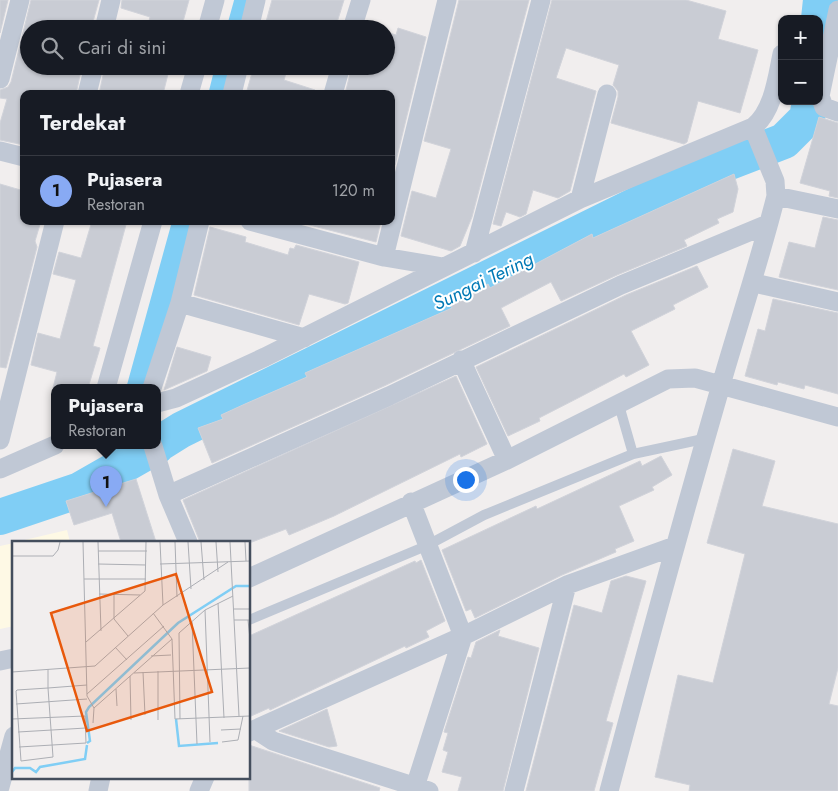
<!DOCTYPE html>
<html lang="id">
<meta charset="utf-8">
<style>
:root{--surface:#171b24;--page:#242831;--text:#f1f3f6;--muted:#9ea1a6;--line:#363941;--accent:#88aaf4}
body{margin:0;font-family:Jost,sans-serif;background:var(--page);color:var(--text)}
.controls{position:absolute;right:15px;top:15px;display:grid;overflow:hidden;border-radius:10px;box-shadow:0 1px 4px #0004}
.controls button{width:45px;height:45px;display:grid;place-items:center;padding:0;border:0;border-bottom:1px solid var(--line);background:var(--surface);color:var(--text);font:25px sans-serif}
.you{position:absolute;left:465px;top:479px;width:18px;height:18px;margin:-12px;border:4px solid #fff;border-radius:50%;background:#1a73e8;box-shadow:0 0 0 8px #1a73e833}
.badge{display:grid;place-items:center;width:32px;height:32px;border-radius:50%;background:var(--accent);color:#111;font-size:16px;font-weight:700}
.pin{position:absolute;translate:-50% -41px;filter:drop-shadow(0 1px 2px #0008)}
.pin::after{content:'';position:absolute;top:26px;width:18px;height:15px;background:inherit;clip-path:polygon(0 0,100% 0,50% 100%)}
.popup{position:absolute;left:51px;top:384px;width:110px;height:65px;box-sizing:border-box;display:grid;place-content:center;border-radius:10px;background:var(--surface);filter:drop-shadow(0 1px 4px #0005);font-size:16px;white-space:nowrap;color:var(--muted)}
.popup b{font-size:19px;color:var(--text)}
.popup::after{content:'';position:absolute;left:50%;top:100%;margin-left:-10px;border:10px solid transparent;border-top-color:var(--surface)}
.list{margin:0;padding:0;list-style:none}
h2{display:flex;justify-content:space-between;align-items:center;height:65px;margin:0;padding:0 20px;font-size:21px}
h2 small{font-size:16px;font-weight:400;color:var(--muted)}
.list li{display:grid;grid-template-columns:32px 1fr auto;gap:15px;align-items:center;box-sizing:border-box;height:70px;padding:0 20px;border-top:1px solid var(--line)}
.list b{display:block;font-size:19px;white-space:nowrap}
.list p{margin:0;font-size:16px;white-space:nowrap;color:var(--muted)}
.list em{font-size:16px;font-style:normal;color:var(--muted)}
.icon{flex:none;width:28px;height:28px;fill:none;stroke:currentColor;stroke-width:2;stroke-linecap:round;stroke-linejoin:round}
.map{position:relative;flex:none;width:838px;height:791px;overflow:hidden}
.search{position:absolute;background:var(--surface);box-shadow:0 1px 4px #0004;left:20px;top:20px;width:375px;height:55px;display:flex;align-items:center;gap:12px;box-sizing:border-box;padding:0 18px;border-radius:28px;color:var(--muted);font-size:19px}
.panel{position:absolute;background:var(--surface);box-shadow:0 1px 4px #0004;left:20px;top:90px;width:375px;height:135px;border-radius:10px}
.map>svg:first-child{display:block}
.commercial{fill:#fef9e5}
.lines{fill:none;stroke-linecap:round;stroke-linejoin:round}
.canal{stroke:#80cef5;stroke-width:21}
.river{stroke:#80cef5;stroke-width:36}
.building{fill:#c9ccd4;stroke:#d1d3da}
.lane{stroke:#c0c8d5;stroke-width:10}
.street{stroke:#c0c8d5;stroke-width:19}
.labels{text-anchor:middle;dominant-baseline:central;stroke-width:4;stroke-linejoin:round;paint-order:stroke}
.water-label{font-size:19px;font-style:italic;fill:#0079b5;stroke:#fff}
.inset-river{fill:none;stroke:#80cef5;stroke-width:2.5}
.inset-road{fill:none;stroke:#acaeb4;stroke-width:1}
.view{fill:#e8590c;fill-opacity:0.15;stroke:#e8590c;stroke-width:2.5}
.inset-edge{fill:none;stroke:#444e5d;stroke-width:2.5}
</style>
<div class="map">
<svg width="838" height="791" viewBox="0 0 838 791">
<rect width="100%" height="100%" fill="#f1eeee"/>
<path class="commercial" d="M67 530 70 542H16Z
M14 543V626L0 629V546Z"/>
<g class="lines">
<path class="canal" d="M237 29 245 0
M219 94 226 66
M137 388 183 221
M114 471 121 446"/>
<path class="river" d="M819 19 821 0
M157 445 181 430 701 173 784 141 807 118 810 101
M0 517 80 490 157 446"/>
</g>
<path class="building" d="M0 0H8L0 33Z
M31 0H99L91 29H29V66H82L76 94H24V145L0 140V123L7 99 0 98V90L8 87 11 82Z
M122 0H189L181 29H147L150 17 121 8Z
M272 0H344L335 29H264Z
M459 0H529L472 217 460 246 451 251 401 236 412 191 436 198 451 149 424 141Z
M552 0H686L726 11 718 39 758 50 740 113 698 101 687 142 684 144 611 123 618 97V91L613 85 619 65 566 48 556 78 596 91 570 191 558 198 533 190 526 214 520 217 506 212 501 226 493 224Z
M398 28 426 37 395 165 391 164V94H345L352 66H386V32L396 35Z
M105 66H170L163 94H99Z
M254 66H288L284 80 315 90 314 94H246Z
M819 117 838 123V198L829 196 830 191 800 183Z
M734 174 738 189 733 212 717 219 719 223 684 240 687 246 617 275 561 301 551 282 501 308 510 326 384 386 212 463 198 428 223 419 221 415 245 404 307 377 305 373 323 365 452 308 450 304 488 284 490 288 592 234 593 238Z
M0 184 24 191V221H41L35 241 37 247 6 368 0 367Z
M823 217 838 220V290L779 277 789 242 815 248Z
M92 221H127L93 346 100 348 88 388H53L57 372 31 365 38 333 60 339 76 280 53 274 59 252 81 258Z
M303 221H381L376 242 302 223Z
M210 227 246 237 245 242 288 255 290 248 294 249 296 245 359 262 348 303 345 304 309 294 299 325 194 295Z
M697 266 708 287 673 305 675 309 631 331 649 365 626 377 624 374 578 398 539 418 540 421 508 436 476 367 626 295Z
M773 299 838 313V394L805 385 804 389 778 382 777 385 745 376 758 329 765 331Z
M177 347 211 357 207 371 164 390Z
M456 376 487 444 461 457 460 454 334 516 289 535 286 529 252 542H200L183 500Z
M733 449 775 461 762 506 838 524V668L829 704 838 706V791H689L690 785 655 777 678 675 713 683 745 554 707 543Z
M661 456 672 475 652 487 654 490 619 506 634 541 615 549 616 552 562 575 475 618 471 609 466 611 442 550 536 506 537 509 640 461 642 466Z
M136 479 156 542H121L112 513 74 525 66 501Z
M421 560 445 621 426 631 429 637 406 648 405 646 270 710 269 708 249 717V636L415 561 416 563Z
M626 576 646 581 606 721 613 723 594 791H526L574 605 602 613 611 581Z
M500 630 498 636 539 648 503 791H458L462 777 442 772 448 752 443 750 448 733 444 732 468 657 471 658 476 642Z
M327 709 337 746 329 747 279 731Z
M249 745 380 788 379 791H249Z"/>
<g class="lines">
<path class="lane" d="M633 454 708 438
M249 620 426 546 484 515 633 454 619 405"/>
<path class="street" d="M838 10 820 96 824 107 838 112
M104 29 111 0
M207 29 215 0
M249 29 256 0
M352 29 361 0
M0 79 20 0
M87 94 94 66
M189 94 197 66
M232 94 239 66
M333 94 341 66
M0 151 24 157
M776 196 838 209
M580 199 607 94
M250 221 384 257 443 267
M474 253 541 0
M384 257 447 0
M754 283 838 302
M180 303 304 338
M461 360 507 460
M106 388 153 221
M152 388 180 303 200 221
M157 403 176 398 265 357 580 199 753 127C773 112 777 78 782 54
M0 440 55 221
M153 446 168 495 188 542
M0 469 55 445
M168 495 389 396 621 285 768 224
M411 502 463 636 415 787
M249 578 507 460 668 379 695 378 838 417
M0 661 14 658
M256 730 273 741 288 746 429 791
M249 732 463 636 567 585 675 546
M0 787 14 736
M98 791 101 777
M199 791 205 777
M514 791 567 585
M609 791C645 655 682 520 721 385 739 322 760 260 776 196L775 181 753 127"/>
</g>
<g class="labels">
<g class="water-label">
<text transform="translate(483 281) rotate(-26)">Sungai Tering</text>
</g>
</g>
<g transform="translate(12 541)">
<rect width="238" height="238" fill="#f1eeee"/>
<path class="inset-river" d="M164 178 167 205 206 202M75 202 78 200 74 171 77 166 166 82 224 45H238M0 231 3 227H18L24 231 28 226 73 218 75 204"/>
<path class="inset-road" d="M71 1 75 155 82 167 81 182M86 1 89 90M148 1 151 64M163 1 165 56M176 1 179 48M189 1 192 39M204 1 206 31M218 1 227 175M233 1 234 20M86 10H135M0 15H41L46 9 48 1M86 23 134 24M148 23 238 20M72 38H134M87 53 128 54M102 53V78L116 95M206 62 212 177M222 68H238M193 69 198 201M141 72 160 98 163 178 238 175M222 79H238M236 79 238 98M180 81 185 203M74 101 133 50 134 1M103 106 115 119M139 115 159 114M36 128V147L37 161 41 216 9 220 4 150 5 149 36 147 75 144M146 130V179M0 131 83 125 151 64 216 21M131 131 133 174M122 132 238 127M118 135 119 179M104 148 105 165M75 153 152 85M4 163 75 158M82 167 160 98M0 178 73 175 74 202 7 206M168 178 167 92 193 69 221 55M209 189 229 188M6 191 74 187M210 201 226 199 231 175"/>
<path class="view" d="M164 33 200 151 75 190 39 72Z"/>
<rect width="238" height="238" class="inset-edge"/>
</g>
</svg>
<div class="controls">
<button>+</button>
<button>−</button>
</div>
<div class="you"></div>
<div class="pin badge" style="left:106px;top:507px">1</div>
<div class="popup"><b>Pujasera</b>Restoran</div>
<div class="search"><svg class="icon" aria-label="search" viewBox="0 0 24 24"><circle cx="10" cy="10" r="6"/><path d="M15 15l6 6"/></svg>Cari di sini</div>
<section class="panel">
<h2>Terdekat<small></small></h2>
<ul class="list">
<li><span class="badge">1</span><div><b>Pujasera</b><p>Restoran</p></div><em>120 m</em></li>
</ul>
</section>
</div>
